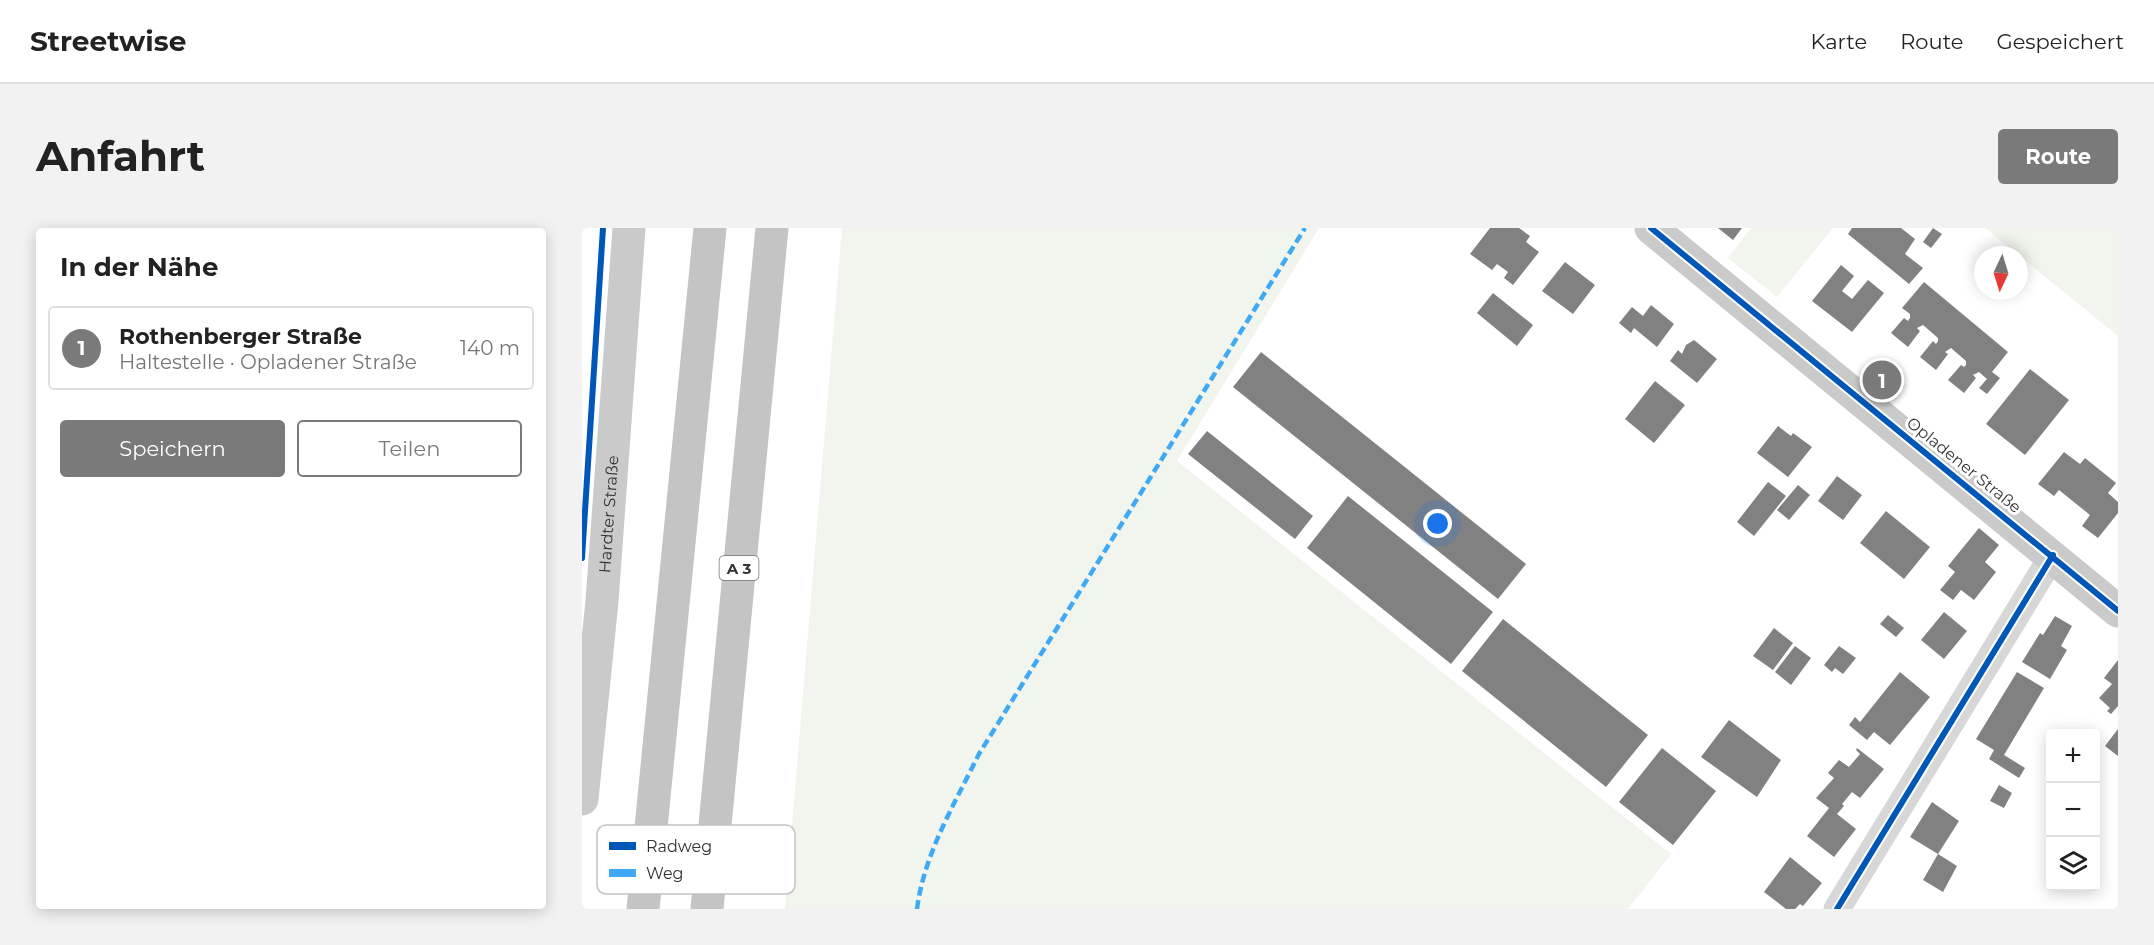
<!DOCTYPE html>
<html lang="de">
<meta charset="utf-8">
<style>
:root{--surface:#fff;--page:#f2f2f2;--text:#222;--muted:#767676;--line:#e0e0e0;--accent:#7a7a7a}
body{margin:0;font-family:Montserrat,sans-serif;background:var(--page);color:var(--text)}
.controls{position:absolute;right:18px;bottom:18px;display:grid;overflow:hidden;border-radius:6px;box-shadow:0 3px 15px #0003}
.controls button{width:54px;height:54px;display:grid;place-items:center;padding:0;border:0;border-bottom:2px solid var(--line);background:var(--surface);color:var(--text);font:30px sans-serif}
.compass{position:absolute;left:1392px;top:18px;width:54px;height:54px;border-radius:50%;background:var(--surface);box-shadow:0 3px 15px #0003;rotate:184deg}
.you{position:absolute;left:856px;top:296px;width:21px;height:21px;margin:-15px;border:4px solid #fff;border-radius:50%;background:#1a73e8;box-shadow:0 0 0 9px #1a73e833}
.badge{display:grid;place-items:center;width:39px;height:39px;border-radius:50%;background:var(--accent);color:#fff;font-size:20px;font-weight:700}
.pin{position:absolute;translate:-50% -50%;border:3px solid #fff;box-shadow:0 2px 6px #0006}
.list{margin:0;padding:0;list-style:none}
h2{display:flex;justify-content:space-between;align-items:center;height:78px;margin:0;padding:0 24px;font-size:26px}
h2 small{font-size:20px;font-weight:400;color:var(--muted)}
.list li{display:grid;grid-template-columns:39px 1fr auto;gap:18px;align-items:center;box-sizing:border-box;height:84px;margin:0 12px 12px;padding:0 12px;border:2px solid var(--line);border-radius:6px}
.list b{display:block;font-size:22px;white-space:nowrap}
.list p{margin:0;font-size:20px;white-space:nowrap;color:var(--muted)}
.list em{font-size:20px;font-style:normal;color:var(--muted)}
.actions{display:flex;gap:12px;padding:18px 24px}
.actions a{flex:1;padding:14px 0;border:2px solid var(--accent);border-radius:6px;text-align:center;font-size:21px;color:var(--accent)}
.actions .main{background:var(--accent);color:#fff}
.icon{flex:none;width:33px;height:33px;fill:none;stroke:currentColor;stroke-width:2;stroke-linecap:round;stroke-linejoin:round}
.map{position:relative;flex:none;width:1536px;height:681px;overflow:hidden;border-radius:6px}
header{display:flex;align-items:center;gap:36px;box-sizing:border-box;height:84px;padding:0 30px;background:var(--surface);border-bottom:2px solid var(--line)}
header strong{font-size:28px}
nav{display:flex;gap:33px;margin-inline-start:auto;font-size:21px}
.intro{display:flex;align-items:center;justify-content:space-between;box-sizing:border-box;height:144px;padding:0 36px}
h1{margin:0;font-size:42px}
.button{padding:15px 27px;border-radius:6px;background:var(--accent);color:#fff;font-size:21px;font-weight:700}
main{display:flex;gap:36px;padding:0 36px}
aside{flex:1;background:var(--surface);border-radius:6px;box-shadow:0 3px 15px #0003}
.map>svg:first-child{display:block}
.green{fill:#f1f5ed}
.building{fill:#818181}
.lines{fill:none;stroke-linecap:round;stroke-linejoin:round}
.minor{stroke:#d7d7d7;stroke-width:27}
.major{stroke:#cacaca;stroke-width:33}
.highway{stroke:#c4c4c4;stroke-width:33}
.quiet{stroke:#3fa9f5;stroke-width:4.5;stroke-dasharray:9 4.5;stroke-linecap:butt}
.cycleway-casing{stroke:#fff;stroke-width:10}
.cycleway{stroke:#0057b8;stroke-width:6}
.labels{text-anchor:middle;dominant-baseline:central;stroke-width:6;stroke-linejoin:round;paint-order:stroke}
.shield{fill:#fff;stroke:#707070;stroke-width:1.5}
.shield-label{font-size:15px;font-weight:bold;fill:#333}
.street-label{font-size:16px;fill:#333;stroke:#fff}
.key{fill:#fff;stroke:#c2c2c2;stroke-width:1.5}
.key-label{font-size:16px;fill:#333}
</style>
<header>
<strong>Streetwise</strong>
<nav><a>Karte</a><a>Route</a><a>Gespeichert</a></nav>
</header>
<div class="intro"><h1>Anfahrt</h1><a class="button">Route</a></div>
<main>
<aside>
<h2>In der Nähe<small></small></h2>
<ul class="list">
<li><span class="badge">1</span><div><b>Rothenberger Straße</b><p>Haltestelle · Opladener Straße</p></div><em>140 m</em></li>
</ul>
<div class="actions"><a class="main">Speichern</a><a>Teilen</a></div>
</aside>
<div class="map">
<svg width="1536" height="681" viewBox="0 0 1536 681">
<rect width="100%" height="100%" fill="#fff"/>
<path class="green" d="M260 0H737L595 233 1089 626 1046 681H203Z
M1169 0H1251L1195 69 1146 30Z
M1403 0H1536V108Z"/>
<path class="building" d="M908 0H937L948 8 944 14 957 24 931 57 922 50 926 44 915 36 910 42 888 26Z
M1136 0H1160L1151 12Z
M1270 0H1319L1333 11 1323 26 1341 40 1327 56 1266 6Z
M1351 0 1360 6 1349 20 1341 14Z
M983 34 1013 57 991 86 960 63Z
M1259 37 1272 48 1260 63 1270 71 1286 52 1302 65 1270 104 1230 73Z
M1342 54 1426 124 1410 144 1418 150 1405 166 1397 160 1405 151 1397 144 1391 147 1394 150 1382 165 1366 152 1379 137 1382 139 1384 137V133L1369 120 1363 124 1366 126 1354 142 1338 129 1351 113 1354 116 1356 113V110L1341 97 1335 100 1338 103 1326 119 1309 105 1322 90 1326 93 1328 90V86L1320 80Z
M911 65 951 97 935 118 895 85Z
M1069 77 1092 96 1075 119 1052 100 1049 105 1037 95 1050 79 1061 88Z
M1112 112 1135 131 1115 155 1088 133 1096 122 1100 126 1104 117Z
M679 124 944 336 916 371 651 159Z
M1448 141 1487 172 1443 227 1404 196Z
M1073 153 1103 177 1072 215 1043 191Z
M1196 198 1209 208 1211 205 1230 219 1206 249 1175 225Z
M625 203 731 288 713 311 606 226Z
M1482 224 1498 236 1503 230 1534 255 1526 265 1536 274V285L1516 310 1500 298 1508 287 1477 262 1472 268 1456 256Z
M1255 248 1280 267 1261 292 1236 273Z
M1186 254 1204 268 1172 308 1155 294Z
M1216 257 1228 267 1207 292 1195 282Z
M766 268 911 384 869 436 725 320Z
M1304 283 1348 319 1322 351 1278 315Z
M1397 300 1417 317 1403 334 1414 344 1392 372 1379 362 1371 372 1358 362 1373 344 1366 338Z
M1362 384 1385 403 1362 431 1339 412Z
M1306 387 1322 400 1314 409 1298 396Z
M1473 388 1490 398 1479 418 1485 422 1468 451 1440 434 1458 405 1461 407Z
M921 391 1066 507 1024 559 880 443Z
M1192 400 1211 415 1191 442 1171 428Z
M1213 418 1229 430 1209 457 1193 444Z
M1257 418 1274 430 1261 446 1253 440 1250 444 1242 437Z
M1536 432V478L1529 486 1525 483 1528 480 1517 470 1530 456 1522 450Z
M1318 444 1348 469 1308 517 1292 504 1285 512 1267 497 1273 489 1278 494Z
M1435 444 1462 460 1422 527 1443 540 1437 550 1407 531 1412 522 1394 511Z
M1147 492 1199 532 1175 569 1119 529Z
M1536 501V528L1523 518Z
M1080 520 1134 563 1091 617 1037 574Z
M1275 520 1302 541 1278 570 1270 564 1260 576 1262 578 1255 586 1274 601 1252 629 1225 608 1247 580 1234 570 1252 550 1246 545 1257 532 1267 539 1278 526 1274 522Z
M1417 557 1430 565 1422 580 1408 573Z
M1350 574 1377 593 1356 626 1328 609Z
M1356 626 1375 638 1361 664 1341 652Z
M1208 629 1240 655 1221 678 1218 676 1213 681H1204L1182 664Z"/>
<g class="lines">
<path class="minor" d="M1255 681 1471 327"/>
<g class="major">
<path d="M1069 0 1536 383"/>
<path id="s1" d="M0 571 20 373 47 0"/>
</g>
<path class="highway" d="M61 681 128 0
M125 681 190 0"/>
<path class="quiet" d="M335 681C342 626 373 575 397 526L723 0"/>
<defs>
<path id="cycleway" d="M1069 0 1536 383
M0 330 21 0
M1255 681 1471 327"/>
</defs>
<use href="#cycleway" class="cycleway-casing"/>
<use href="#cycleway" class="cycleway"/>
</g>
<g class="labels">
<rect class="shield" x="137.5" y="328" width="39" height="24" rx="4.5"/>
<g class="shield-label">
<text x="157" y="340">A 3</text>
</g>
<g class="street-label">
<text transform="translate(1382 237) rotate(39)">Opladener Straße</text>
<text stroke="none"><textPath href="#s1" startOffset="286">Hardter Straße</textPath></text>
</g>
</g>
<rect x="15" y="597" width="198" height="69" rx="9" class="key"/>
<rect x="27" y="614" width="27" height="8" fill="#0057b8"/>
<rect x="27" y="641" width="27" height="8" fill="#3fa9f5"/>
<g class="key-label">
<text x="64" y="624">Radweg</text>
<text x="64" y="651">Weg</text>
</g>
</svg>
<div class="controls">
<button>+</button>
<button>−</button>
<button><svg class="icon" aria-label="layers" viewBox="0 0 24 24"><path d="M12 4l9 5-9 5-9-5zM3 14l9 5 9-5"/></svg></button>
</div>
<svg class="compass" viewBox="-18 -18 36 36"><path d="M0-13l5 13h-10z" fill="#e53935"/><path d="M0 13l5-13h-10z" fill="#767676"/></svg>
<div class="you"></div>
<div class="pin badge" style="left:1300px;top:152px">1</div>
</div>
</main>
